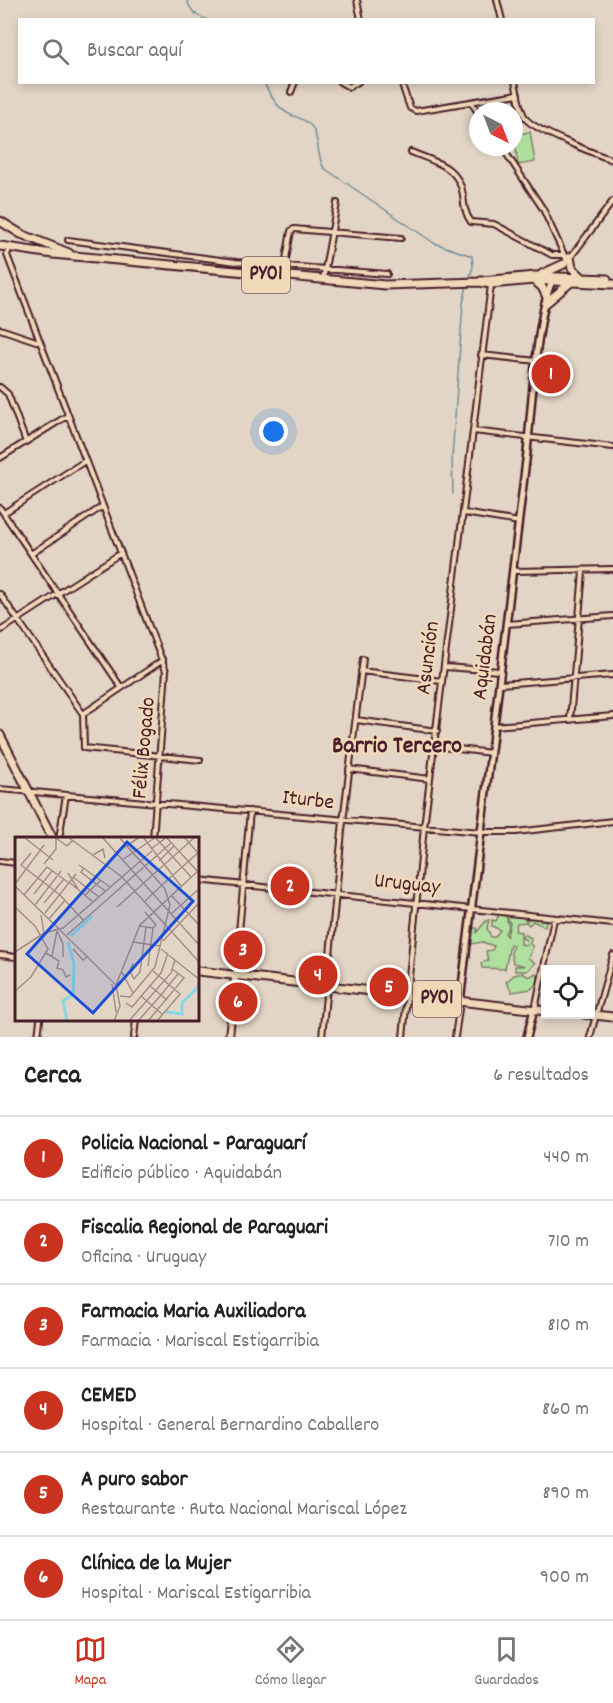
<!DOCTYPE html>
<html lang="es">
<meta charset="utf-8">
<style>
:root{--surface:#fff;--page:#f2f2f2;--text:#222;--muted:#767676;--line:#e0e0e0;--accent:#c8321e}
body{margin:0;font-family:Dekko,sans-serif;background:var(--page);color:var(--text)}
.controls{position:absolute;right:18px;bottom:18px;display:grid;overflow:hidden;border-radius:0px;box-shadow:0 3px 9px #0003}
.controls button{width:54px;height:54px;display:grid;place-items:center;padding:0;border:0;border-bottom:2px solid var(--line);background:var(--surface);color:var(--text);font:30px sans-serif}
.compass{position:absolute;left:469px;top:102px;width:54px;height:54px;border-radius:50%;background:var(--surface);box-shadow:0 3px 9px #0003;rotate:138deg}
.you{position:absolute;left:274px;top:432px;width:21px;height:21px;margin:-15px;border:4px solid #fff;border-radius:50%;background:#1a73e8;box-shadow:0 0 0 9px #1a73e833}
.badge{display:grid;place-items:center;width:39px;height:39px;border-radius:50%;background:var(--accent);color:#fff;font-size:20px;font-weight:700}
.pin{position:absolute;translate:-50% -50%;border:3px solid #fff;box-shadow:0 2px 6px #0006}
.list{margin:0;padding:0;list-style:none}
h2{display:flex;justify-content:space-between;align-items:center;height:78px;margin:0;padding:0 24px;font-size:26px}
h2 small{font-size:20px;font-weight:400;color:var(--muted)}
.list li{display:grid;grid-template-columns:39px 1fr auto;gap:18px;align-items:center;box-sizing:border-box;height:84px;padding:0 24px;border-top:2px solid var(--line)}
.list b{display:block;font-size:22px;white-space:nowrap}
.list p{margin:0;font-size:20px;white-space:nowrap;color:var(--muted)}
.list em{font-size:20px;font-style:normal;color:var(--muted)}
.icon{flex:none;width:33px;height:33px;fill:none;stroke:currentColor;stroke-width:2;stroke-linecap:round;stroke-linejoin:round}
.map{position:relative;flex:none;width:613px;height:1037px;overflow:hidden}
.search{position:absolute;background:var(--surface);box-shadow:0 3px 9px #0003;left:18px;right:18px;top:18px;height:66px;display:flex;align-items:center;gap:15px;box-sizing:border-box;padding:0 21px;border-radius:0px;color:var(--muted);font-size:22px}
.sheet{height:582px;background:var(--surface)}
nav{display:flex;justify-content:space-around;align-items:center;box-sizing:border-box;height:84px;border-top:2px solid var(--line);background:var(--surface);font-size:16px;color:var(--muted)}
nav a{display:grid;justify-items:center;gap:3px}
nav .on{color:var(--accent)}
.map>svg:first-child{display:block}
.green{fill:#b0e0a0;stroke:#7d8066;stroke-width:1.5}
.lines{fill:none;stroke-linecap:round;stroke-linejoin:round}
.stream{stroke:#6f8d9b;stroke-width:1.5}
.minor-casing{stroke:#4a1f2b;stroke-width:8}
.tertiary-casing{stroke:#4a1f2b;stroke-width:10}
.primary-casing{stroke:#4a1f2b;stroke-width:10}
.trunk-casing{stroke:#4a1f2b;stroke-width:11}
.minor{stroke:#f0d9b9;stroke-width:4}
.tertiary{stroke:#f0d9b9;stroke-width:5}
.primary{stroke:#f0d9b9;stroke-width:6}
.trunk{stroke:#f0d9b9;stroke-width:7}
.labels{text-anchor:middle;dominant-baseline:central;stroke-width:5;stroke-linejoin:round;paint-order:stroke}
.shield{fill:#f0d9b9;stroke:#7c5756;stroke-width:1.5}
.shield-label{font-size:21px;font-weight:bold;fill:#4a1f2b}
.street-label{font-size:22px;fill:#4a1f2b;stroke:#f0d9b9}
.neighbourhood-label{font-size:24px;font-weight:bold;fill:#4a1f2b;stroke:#f0d9b9}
.inset-river{fill:none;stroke:#88d6e6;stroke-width:3}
.inset-road{fill:none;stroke:#a68c87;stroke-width:1.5}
.view{fill:#1d4ed8;fill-opacity:0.15;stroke:#1d4ed8;stroke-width:3}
.inset-edge{fill:none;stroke:#4a1f2b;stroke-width:3}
</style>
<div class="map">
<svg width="613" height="1037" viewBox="0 0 613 1037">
<rect width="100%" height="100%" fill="#e3d5c5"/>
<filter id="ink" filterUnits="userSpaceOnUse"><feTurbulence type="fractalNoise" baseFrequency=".0167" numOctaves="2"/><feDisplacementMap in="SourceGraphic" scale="12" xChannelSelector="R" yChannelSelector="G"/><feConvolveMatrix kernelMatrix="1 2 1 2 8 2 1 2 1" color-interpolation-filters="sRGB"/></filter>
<g filter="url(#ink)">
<path class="green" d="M530 132 535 162 518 165 514 135Z
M499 914 506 916 509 927 505 933 507 936 510 923 507 919 511 915 525 917 526 921 532 917 546 921 545 927 533 921 529 925 526 922 517 923 515 931 521 932V944L527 945 526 940 522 938 524 934 531 938 530 944 533 947 528 958 535 963 527 971H515V966H525L513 963 511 954 513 945 510 944 505 969 482 968 481 963 488 961 486 951 492 950 494 946 482 942 472 944 470 939 472 928H477V932L486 921 489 920 487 928 491 937H495L500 930 492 926V920L496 921Z
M522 973 529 977 536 973 539 981 531 989 512 992 506 982 514 975Z"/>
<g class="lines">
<path class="stream" d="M187 0C191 12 196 16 208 20
M264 82C269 94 276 106 287 113 296 118 305 118 312 127 320 139 316 155 324 168L434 243 472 256 473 267 469 279
M453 494 452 458 463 303 467 286"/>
<defs>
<path id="minor" d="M357 0 361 20
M497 0 502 20
M340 82 349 87 358 82
M401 82 410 108 416 111 518 94
M515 82C518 93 519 110 526 119 534 130 598 155 613 160
M291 92 295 82
M472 103 478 113
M502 147 543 209 567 261
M411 152C435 162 459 166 463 195 464 205 465 214 471 222L494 224 552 255H563
M68 240 236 262 387 274
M9 249 7 255 166 671 153 839
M570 258 613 201
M283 276 291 231 294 229 401 238
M323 280 337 203
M0 329 39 342
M481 355 537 361
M0 387 8 394 26 442
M473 431 613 447
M0 458 67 416
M0 508 121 687
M4 513 85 461
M464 513 519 522
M31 554 103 506
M514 571 613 569
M0 594 83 714
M507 624 613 616
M0 631 121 553
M163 660 83 714 84 748 200 760
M445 667 500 671
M361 671 442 681
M500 684 613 675
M356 720 437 731
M570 720 583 572
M494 726 613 716
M434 746 491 753
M349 769 430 779
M0 789 481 832H516L613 821
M59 839 66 795
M0 861 16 863
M198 880 613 924
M0 955 16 957
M235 976 250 811
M535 1009 554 919
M38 1037 40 1020
M134 1037 136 1020
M322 1037 343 821 363 659
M403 1037 424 827 491 285
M455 1037 460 1002
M590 1037 613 955"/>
<path id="tertiary" d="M460 1002C483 819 505 635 527 452 531 415 537 305 554 278
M527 1037 534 1009"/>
<path id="primary" d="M229 1037 235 977"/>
<path id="trunk" d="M0 221 21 234 69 253
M0 246 53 254 385 285 479 282 491 284 534 280 613 284
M570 257 572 268 582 277
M542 274 564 264
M534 280 542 287 547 297
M481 281 535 276 607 279
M546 303 571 282
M0 735 53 839
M198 971 546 1011
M584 1014 613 1017"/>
</defs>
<use href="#minor" class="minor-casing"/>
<use href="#tertiary" class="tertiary-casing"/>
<use href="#primary" class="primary-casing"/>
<use href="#trunk" class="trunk-casing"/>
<use href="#minor" class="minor"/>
<use href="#tertiary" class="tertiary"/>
<use href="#primary" class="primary"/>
<use href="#trunk" class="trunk"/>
</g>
</g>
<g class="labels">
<g class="shield">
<rect x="242" y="257" width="48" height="36" rx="4.5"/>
<rect x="413" y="981" width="48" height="36" rx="4.5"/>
</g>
<g class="shield-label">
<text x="266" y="275">PY01</text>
<text x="437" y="999">PY01</text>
</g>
<g class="street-label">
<text transform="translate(486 657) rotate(-83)">Aquidabán</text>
<text transform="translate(429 658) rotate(-83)">Asunción</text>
<text transform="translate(145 748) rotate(-85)">Félix Bogado</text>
<text transform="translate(308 801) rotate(6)">Iturbe</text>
<text transform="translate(407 885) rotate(6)">Uruguay</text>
</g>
<g class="neighbourhood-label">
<text x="397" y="747">Barrio Tercero</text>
</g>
</g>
<g transform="translate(15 837)">
<rect width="184" height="184" fill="#e3d5c5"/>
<path class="inset-river" d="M56 99 77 79M151 175 167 177V166L185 148M52 184 48 164 58 157 59 127 53 105"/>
<path class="inset-road" d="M53 0 107 40 185 126M87 0 185 109M104 0 150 52 155 68 140 130 115 160 105 159M128 0 166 49M140 0 176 40M151 0 185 37M169 0 184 17M10 1 38 23M41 1 52 9 58 3M136 12 152 0M16 16 6 28 45 58 69 84M100 16 125 0M78 18 88 12 90 21M107 23 141 0M144 24 159 9M29 27 41 12V0M64 28 95 50M69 31 66 35 90 54M53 36 63 52M58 40 84 60M54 45 78 65M0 47 29 8M147 48 185 14M0 49 101 148 105 169 99 184M19 57 37 34M9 58 32 30 54 46M70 58 86 43M156 58 185 89M129 65 146 49M29 66 49 42M20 68 46 34M0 70 20 89 33 112 16 140 0 154M102 70 180 0M30 76 61 37M156 77 185 51M26 78 29 96M34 82 50 63M124 89 138 91 141 88 130 75M42 94 48 107V120M52 98 156 6M148 104 185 65M118 105 145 109M58 112 68 123 73 119M146 112 185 143M0 115 29 96 48 91 137 14M31 116 44 124 42 131 48 133 51 140 55 138M37 119 42 94M118 126 115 134 119 142 125 135 131 90M133 129 138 91M138 134 165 157 142 184M107 135 118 156M97 147 101 175M101 148 125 88 185 32M126 159 147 177M152 163 146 158 163 137M111 166 117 170 146 136 153 116M114 184 156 136 160 123M123 184 146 158 134 148M133 184 169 141 157 132"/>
<path class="view" d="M112 5 178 64 78 176 12 117Z"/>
<rect width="184" height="184" class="inset-edge"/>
</g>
</svg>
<div class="controls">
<button><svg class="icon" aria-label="locate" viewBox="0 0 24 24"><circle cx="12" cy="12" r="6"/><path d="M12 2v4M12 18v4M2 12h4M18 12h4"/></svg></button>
</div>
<svg class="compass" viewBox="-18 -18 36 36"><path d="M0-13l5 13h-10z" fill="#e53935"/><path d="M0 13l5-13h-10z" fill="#767676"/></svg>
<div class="you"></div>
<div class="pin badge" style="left:551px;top:374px">1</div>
<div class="pin badge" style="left:290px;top:886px">2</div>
<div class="pin badge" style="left:243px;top:950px">3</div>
<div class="pin badge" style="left:318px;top:975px">4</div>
<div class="pin badge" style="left:389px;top:987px">5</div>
<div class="pin badge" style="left:238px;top:1002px">6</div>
<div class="search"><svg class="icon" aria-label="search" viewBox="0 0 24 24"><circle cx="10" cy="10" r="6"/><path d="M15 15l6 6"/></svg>Buscar aquí</div>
</div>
<section class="sheet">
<h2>Cerca<small>6 resultados</small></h2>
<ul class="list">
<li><span class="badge">1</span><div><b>Policia Nacional - Paraguarí</b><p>Edificio público · Aquidabán</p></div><em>440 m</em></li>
<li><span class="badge">2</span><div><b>Fiscalia Regional de Paraguari</b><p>Oficina · Uruguay</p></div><em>710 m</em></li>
<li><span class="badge">3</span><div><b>Farmacia Maria Auxiliadora</b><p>Farmacia · Mariscal Estigarribia</p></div><em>810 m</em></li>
<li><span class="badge">4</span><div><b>CEMED</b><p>Hospital · General Bernardino Caballero</p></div><em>860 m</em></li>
<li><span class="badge">5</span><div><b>A puro sabor</b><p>Restaurante · Ruta Nacional Mariscal López</p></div><em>890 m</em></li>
<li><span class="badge">6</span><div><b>Clínica de la Mujer</b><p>Hospital · Mariscal Estigarribia</p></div><em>900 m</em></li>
</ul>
</section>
<nav>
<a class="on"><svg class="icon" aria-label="map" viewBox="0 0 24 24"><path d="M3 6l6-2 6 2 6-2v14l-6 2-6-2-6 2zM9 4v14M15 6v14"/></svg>Mapa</a>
<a><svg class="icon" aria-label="directions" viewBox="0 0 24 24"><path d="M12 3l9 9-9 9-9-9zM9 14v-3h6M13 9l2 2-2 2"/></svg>Cómo llegar</a>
<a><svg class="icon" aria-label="saved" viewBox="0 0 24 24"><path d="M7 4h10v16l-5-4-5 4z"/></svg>Guardados</a>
</nav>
